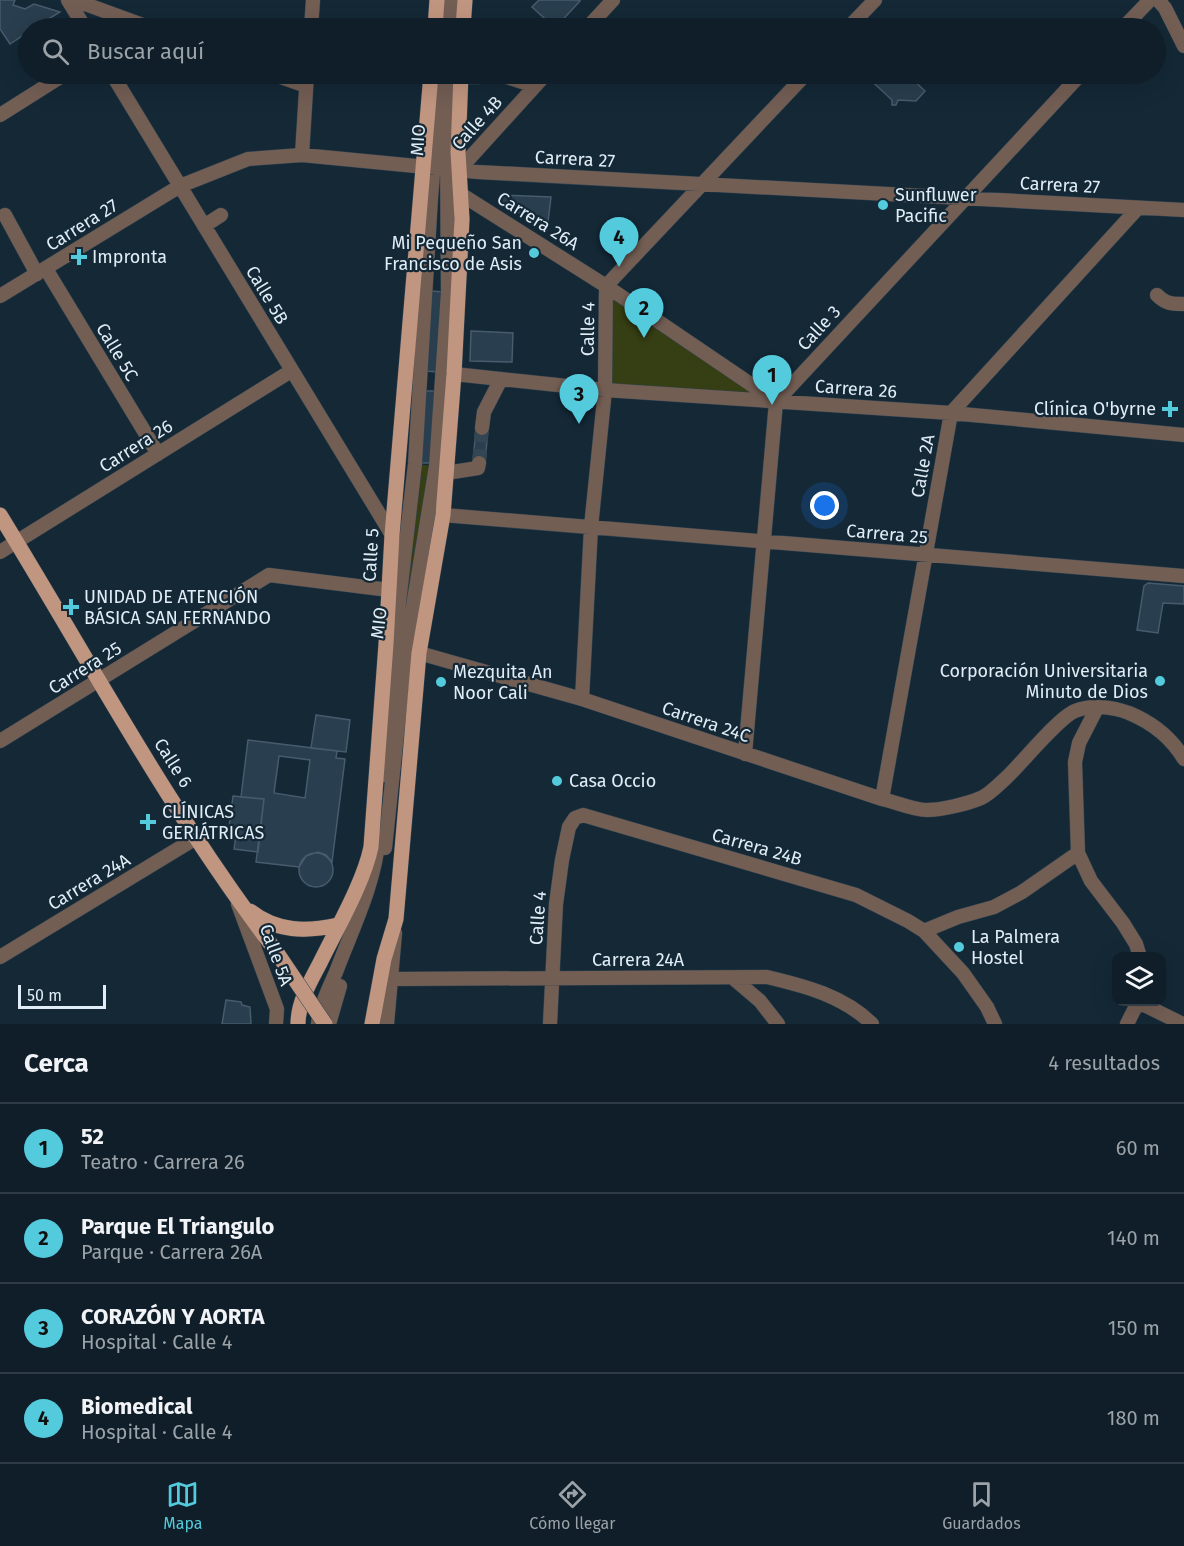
<!DOCTYPE html>
<html lang="es">
<meta charset="utf-8">
<style>
:root{--surface:#0f1e28;--page:#1d2b34;--text:#f1f3f6;--muted:#9ba2a8;--line:#2f3c45;--accent:#54cadd}
body{margin:0;font-family:"Fira Sans",sans-serif;background:var(--page);color:var(--text)}
.controls{position:absolute;right:18px;bottom:18px;display:grid;overflow:hidden;border-radius:12px;box-shadow:0 6px 24px #0002}
.controls button{width:54px;height:54px;display:grid;place-items:center;padding:0;border:0;border-bottom:2px solid var(--line);background:var(--surface);color:var(--text);font:30px sans-serif}
.scale{position:absolute;left:18px;bottom:15px;width:88px;box-sizing:border-box;padding-left:6px;border:3px solid #e0edf6;border-top:0;font-size:16px;line-height:21px;white-space:nowrap;color:#e0edf6;-webkit-text-stroke:4px #142836;paint-order:stroke}
.you{position:absolute;left:825px;top:506px;width:21px;height:21px;margin:-15px;border:4px solid #fff;border-radius:50%;background:#1a73e8;box-shadow:0 0 0 9px #1a73e833}
.badge{display:grid;place-items:center;width:39px;height:39px;border-radius:50%;background:var(--accent);color:#111;font-size:20px;font-weight:700}
.pin{position:absolute;translate:-50% -50px;filter:drop-shadow(0 2px 3px #0008)}
.pin::after{content:'';position:absolute;top:32px;width:21px;height:18px;background:inherit;clip-path:polygon(0 0,100% 0,50% 100%)}
.list{margin:0;padding:0;list-style:none}
h2{display:flex;justify-content:space-between;align-items:center;height:78px;margin:0;padding:0 24px;font-size:26px}
h2 small{font-size:20px;font-weight:400;color:var(--muted)}
.list li{display:grid;grid-template-columns:39px 1fr auto;gap:18px;align-items:center;box-sizing:border-box;height:90px;padding:0 24px;border-top:2px solid var(--line)}
.list b{display:block;font-size:22px;white-space:nowrap}
.list p{margin:0;font-size:20px;white-space:nowrap;color:var(--muted)}
.list em{font-size:20px;font-style:normal;color:var(--muted)}
.icon{flex:none;width:33px;height:33px;fill:none;stroke:currentColor;stroke-width:2;stroke-linecap:round;stroke-linejoin:round}
.map{position:relative;flex:none;width:1184px;height:1024px;overflow:hidden}
.search{position:absolute;background:var(--surface);box-shadow:0 6px 24px #0002;left:18px;right:18px;top:18px;height:66px;display:flex;align-items:center;gap:15px;box-sizing:border-box;padding:0 21px;border-radius:33px;color:var(--muted);font-size:22px}
.sheet{height:438px;background:var(--surface)}
nav{display:flex;justify-content:space-around;align-items:center;box-sizing:border-box;height:84px;border-top:2px solid var(--line);background:var(--surface);font-size:16px;color:var(--muted)}
nav a{display:grid;justify-items:center;gap:3px}
nav .on{color:var(--accent)}
.map>svg:first-child{display:block}
.green{fill:#363e13}
.building{fill:#293e4e;stroke:#465c6d;stroke-width:1.5;fill-rule:evenodd}
.lines{fill:none;stroke-linecap:round;stroke-linejoin:round}
.minor-tunnel{stroke:#334653;stroke-width:14;stroke-dasharray:14 7;stroke-linecap:butt}
.minor-casing{stroke:#314451;stroke-width:15}
.major-casing{stroke:#314451;stroke-width:16}
.minor{stroke:#735e54;stroke-width:14}
.major{stroke:#c19680;stroke-width:15}
.major-bridge-casing{stroke:#314451;stroke-width:16;stroke-linecap:butt}
.major-bridge{stroke:#c19680;stroke-width:15}
.poi-dot{fill:#54cadd;stroke:#142836;stroke-width:2}
.labels{text-anchor:middle;dominant-baseline:central;stroke-width:4.5;stroke-linejoin:round;paint-order:stroke}
.street-label{font-size:18px;fill:#e0edf6;stroke:#142836}
.poi-label{font-size:18px;fill:#e0edf6;stroke:#142836;text-anchor:start}
</style>
<div class="map">
<svg width="1184" height="1024" viewBox="0 0 1184 1024">
<rect width="100%" height="100%" fill="#142836"/>
<path class="green" d="M606 286 776 402 605 390Z
M415 464 436 466 406 649 394 646Z"/>
<path class="building" d="M0 0H15L13 5 25 9 34 4 60 12 34 28H28V32L10 44 0 29Z
M539 0H578L580 1 555 28 532 7Z
M479 74H507V83L478 82Z
M864 74H907L925 91 916 101 898 100 896 105H892V100Z
M500 195 551 197 547 230 499 201Z
M431 291 444 292 438 372 425 371Z
M471 331 513 333 512 362 470 361Z
M424 391H437L432 463H419Z
M476 428 488 429 485 463 473 462Z
M1148 583 1184 586V604L1163 603 1158 633 1137 630 1144 586Z
M316 715 350 720 346 752 311 748Z
M248 740 337 751 336 758 345 759 332 862 326 855 318 852 306 856 299 867 256 862 264 799 241 797ZM279 756 310 760 305 798 274 793Z
M233 796 264 799 258 852 234 849 237 828 229 827Z
M299 870a17 17 0 1 1 34 0a17 17 0 1 1-34 0Z
M226 1000 241 1002 242 1005 250 1007 251 1024H222Z"/>
<g class="lines">
<path class="minor-tunnel" d="M479 77H507
M479 463 482 428"/>
<defs>
<path id="minor" d="M68 0 85 28
M74 0 151 28
M1158 0 1165 8 1184 46
M311 28 313 0
M444 28 446 0
M455 28 456 0
M587 28 613 0
M848 28 875 0
M1123 28 1150 0
M112 74 392 535
M272 74 306 86
M461 77H479
M507 77 535 86
M0 115 65 74
M302 155 307 74
M458 171 546 74
M459 193 606 286 774 400
M5 215 37 274
M204 226 221 215
M46 269 158 454
M1157 295C1166 304 1172 304 1184 304
M0 296 180 186 248 159 302 155 478 172 1184 210
M454 374 605 390 951 413 1184 435
M482 428 484 412 501 379
M446 473 478 468 479 463
M443 515 1184 576
M0 552 291 371
M419 653 582 699 882 799C896 802 913 810 927 810 941 810 967 804 981 798 990 794 998 785 1006 778 1022 763 1059 717 1075 711 1091 704 1113 707 1129 713 1153 723 1171 737 1184 759
M582 699 591 527 605 390 606 286 806 74
M1097 708 1079 743 1075 762 1078 853 1091 881 1123 923 1136 944 1140 957
M0 741 269 575 389 590
M745 754 776 402 1081 74
M384 775 394 646 415 464 431 198 441 74
M882 799 951 413 1138 208
M385 848 406 649 436 466 448 292 447 151 452 74
M238 904 277 1009 276 1024
M924 931 958 917 994 907 1022 892 1078 853
M0 957 196 838
M733 978 760 1001 778 1024
M392 979 767 977C805 986 844 996 872 1024
M1138 1002 1183 1024
M318 1024C320 1006 329 988 336 972 353 927 375 884 379 836
M329 1024 340 986
M387 1024 395 933
M550 1024 556 904 562 860 569 827 575 818 583 815 856 895 908 921 924 931 963 973 987 1007 995 1024
M1127 1024 1138 1002"/>
<path id="major" d="M435 28 437 0
M463 28 465 0
M0 515C89 660 170 812 273 947
M250 911C277 932 306 932 338 925
M298 1024C298 1002 310 982 320 963 336 930 364 882 371 847L386 644 392 535 431 74
M372 1024 384 959 396 919 419 653 443 515 454 374 462 219 458 152 461 74"/>
</defs>
<use href="#minor" class="minor-casing"/>
<use href="#major" class="major-casing"/>
<use href="#minor" class="minor"/>
<use href="#major" class="major"/>
<defs>
<path id="major-bridge" d="M273 947 325 1024"/>
</defs>
<use href="#major-bridge" class="major-bridge-casing"/>
<use href="#major-bridge" class="major-bridge"/>
</g>
<g class="poi-dot">
<circle cx="883" cy="205" r="6"/>
<circle cx="534" cy="253" r="6"/>
<path d="M76 248h6v6h6v6h-6v6h-6v-6h-6v-6h6z"/>
<path d="M1167 400h6v6h6v6h-6v6h-6v-6h-6v-6h6z"/>
<path d="M68 598h6v6h6v6h-6v6h-6v-6h-6v-6h6z"/>
<circle cx="1160" cy="681" r="6"/>
<circle cx="441" cy="682" r="6"/>
<circle cx="557" cy="781" r="6"/>
<path d="M145 813h6v6h6v6h-6v6h-6v-6h-6v-6h6z"/>
<circle cx="959" cy="947" r="6"/>
</g>
<g class="labels">
<g class="street-label">
<text transform="translate(477 123) rotate(-48)">Calle 4B</text>
<text transform="translate(418 140) rotate(-86)">MIO</text>
<text transform="translate(575 159) rotate(3)">Carrera 27</text>
<text transform="translate(1060 185) rotate(3)">Carrera 27</text>
<text transform="translate(538 221) rotate(32)">Carrera 26A</text>
<text transform="translate(82 225) rotate(-32)">Carrera 27</text>
<text transform="translate(267 295) rotate(59)">Calle 5B</text>
<text transform="translate(819 328) rotate(-47)">Calle 3</text>
<text transform="translate(588 329) rotate(-89)">Calle 4</text>
<text transform="translate(117 352) rotate(59)">Calle 5C</text>
<text transform="translate(856 389) rotate(4)">Carrera 26</text>
<text transform="translate(136 446) rotate(-32)">Carrera 26</text>
<text transform="translate(923 466) rotate(-80)">Calle 2A</text>
<text transform="translate(887 534) rotate(5)">Carrera 25</text>
<text transform="translate(371 555) rotate(-87)">Calle 5</text>
<text transform="translate(379 623) rotate(-83)">MIO</text>
<text transform="translate(85 668) rotate(-32)">Carrera 25</text>
<text transform="translate(706 722) rotate(19)">Carrera 24C</text>
<text transform="translate(173 763) rotate(58)">Calle 6</text>
<text transform="translate(757 847) rotate(16)">Carrera 24B</text>
<text transform="translate(89 882) rotate(-31)">Carrera 24A</text>
<text transform="translate(538 918) rotate(-86)">Calle 4</text>
<text transform="translate(276 955) rotate(70)">Calle 5A</text>
<text x="638" y="960">Carrera 24A</text>
</g>
<g class="poi-label">
<text x="895" y="195">Sunfluwer<tspan x="895" dy="21">Pacific</tspan></text>
<text x="522" y="243" text-anchor="end">Mi Pequeño San<tspan x="522" dy="21">Francisco de Asis</tspan></text>
<text x="92" y="257">Impronta</text>
<text x="1156" y="409" text-anchor="end">Clínica O'byrne</text>
<text x="84" y="597">UNIDAD DE ATENCIÓN<tspan x="84" dy="21">BÁSICA SAN FERNANDO</tspan></text>
<text x="1148" y="671" text-anchor="end">Corporación Universitaria<tspan x="1148" dy="21">Minuto de Dios</tspan></text>
<text x="453" y="672">Mezquita An<tspan x="453" dy="21">Noor Cali</tspan></text>
<text x="569" y="781">Casa Occio</text>
<text x="162" y="812">CLÍNICAS<tspan x="162" dy="21">GERIÁTRICAS</tspan></text>
<text x="971" y="937">La Palmera<tspan x="971" dy="21">Hostel</tspan></text>
</g>
</g>
</svg>
<div class="controls">
<button><svg class="icon" aria-label="layers" viewBox="0 0 24 24"><path d="M12 4l9 5-9 5-9-5zM3 14l9 5 9-5"/></svg></button>
</div>
<div class="scale">50 m</div>
<div class="you"></div>
<div class="pin badge" style="left:772px;top:405px">1</div>
<div class="pin badge" style="left:644px;top:338px">2</div>
<div class="pin badge" style="left:579px;top:424px">3</div>
<div class="pin badge" style="left:619px;top:267px">4</div>
<div class="search"><svg class="icon" aria-label="search" viewBox="0 0 24 24"><circle cx="10" cy="10" r="6"/><path d="M15 15l6 6"/></svg>Buscar aquí</div>
</div>
<section class="sheet">
<h2>Cerca<small>4 resultados</small></h2>
<ul class="list">
<li><span class="badge">1</span><div><b>52</b><p>Teatro · Carrera 26</p></div><em>60 m</em></li>
<li><span class="badge">2</span><div><b>Parque El Triangulo</b><p>Parque · Carrera 26A</p></div><em>140 m</em></li>
<li><span class="badge">3</span><div><b>CORAZÓN Y AORTA</b><p>Hospital · Calle 4</p></div><em>150 m</em></li>
<li><span class="badge">4</span><div><b>Biomedical</b><p>Hospital · Calle 4</p></div><em>180 m</em></li>
</ul>
</section>
<nav>
<a class="on"><svg class="icon" aria-label="map" viewBox="0 0 24 24"><path d="M3 6l6-2 6 2 6-2v14l-6 2-6-2-6 2zM9 4v14M15 6v14"/></svg>Mapa</a>
<a><svg class="icon" aria-label="directions" viewBox="0 0 24 24"><path d="M12 3l9 9-9 9-9-9zM9 14v-3h6M13 9l2 2-2 2"/></svg>Cómo llegar</a>
<a><svg class="icon" aria-label="saved" viewBox="0 0 24 24"><path d="M7 4h10v16l-5-4-5 4z"/></svg>Guardados</a>
</nav>
